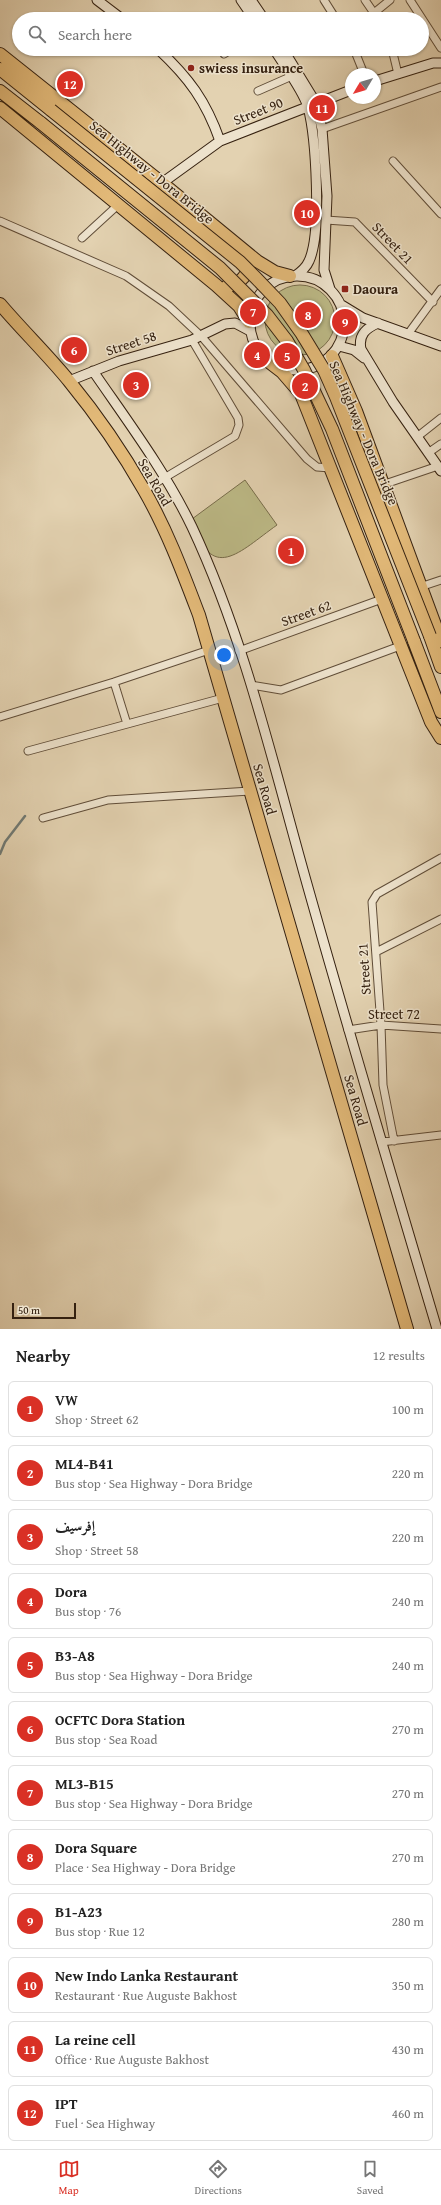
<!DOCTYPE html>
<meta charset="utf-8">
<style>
:root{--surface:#fff;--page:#f6f6f6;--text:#222;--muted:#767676;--line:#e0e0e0;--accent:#d93025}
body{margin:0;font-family:"Gentium Book Plus",Amiri,serif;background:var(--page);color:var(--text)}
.compass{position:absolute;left:345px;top:68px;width:36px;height:36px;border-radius:50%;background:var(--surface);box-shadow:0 1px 3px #0004;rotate:232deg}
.scale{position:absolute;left:12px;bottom:10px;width:64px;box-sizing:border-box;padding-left:4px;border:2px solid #352110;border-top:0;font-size:11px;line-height:14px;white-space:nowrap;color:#352110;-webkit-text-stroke:3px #ede2cc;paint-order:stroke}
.you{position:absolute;left:224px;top:655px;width:14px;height:14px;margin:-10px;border:3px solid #fff;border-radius:50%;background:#1a73e8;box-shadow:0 0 0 6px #1a73e833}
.badge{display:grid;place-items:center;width:26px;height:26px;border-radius:50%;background:var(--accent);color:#fff;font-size:13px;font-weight:700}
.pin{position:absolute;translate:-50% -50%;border:2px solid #fff;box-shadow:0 1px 4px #0006}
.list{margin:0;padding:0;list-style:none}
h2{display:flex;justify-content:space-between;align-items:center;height:52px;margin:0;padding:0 16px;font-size:17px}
h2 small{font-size:13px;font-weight:400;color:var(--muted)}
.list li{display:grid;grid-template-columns:26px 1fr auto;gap:12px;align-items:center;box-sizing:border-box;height:56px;margin:0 8px 8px;padding:0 8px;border:1px solid var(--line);border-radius:6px}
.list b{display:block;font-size:15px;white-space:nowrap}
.list p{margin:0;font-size:13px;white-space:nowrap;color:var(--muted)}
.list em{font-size:13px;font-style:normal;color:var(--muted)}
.icon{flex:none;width:22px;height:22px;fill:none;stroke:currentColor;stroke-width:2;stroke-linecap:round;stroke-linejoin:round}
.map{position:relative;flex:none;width:441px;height:1329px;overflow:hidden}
.search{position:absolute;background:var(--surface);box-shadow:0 1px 3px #0004;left:12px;right:12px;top:12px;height:44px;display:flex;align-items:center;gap:10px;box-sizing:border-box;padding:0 14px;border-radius:22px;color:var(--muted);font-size:15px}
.sheet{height:820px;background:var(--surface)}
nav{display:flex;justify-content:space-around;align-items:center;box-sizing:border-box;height:56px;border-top:1px solid var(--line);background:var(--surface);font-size:11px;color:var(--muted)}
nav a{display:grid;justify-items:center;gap:2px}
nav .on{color:var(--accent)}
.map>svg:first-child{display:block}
.green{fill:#bcb986;stroke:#786d4b}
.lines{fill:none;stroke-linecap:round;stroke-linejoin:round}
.stream{stroke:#717a74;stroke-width:2.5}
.street-casing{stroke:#604d38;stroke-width:9}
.secondary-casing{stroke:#352110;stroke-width:11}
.highway-casing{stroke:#352110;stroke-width:14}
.street{stroke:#ede2cc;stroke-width:7}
.secondary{stroke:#ede2cc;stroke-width:9}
.highway{stroke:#e2b978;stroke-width:12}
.highway-bridge-casing{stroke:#352110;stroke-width:14;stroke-linecap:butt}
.highway-bridge{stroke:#e2b978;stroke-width:12}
.poi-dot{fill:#8f2418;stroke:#ede2cc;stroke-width:1.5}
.labels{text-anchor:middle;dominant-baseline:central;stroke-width:3;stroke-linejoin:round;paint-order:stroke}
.poi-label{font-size:14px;font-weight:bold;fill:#352110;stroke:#ede2cc;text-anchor:start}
.street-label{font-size:14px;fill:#352110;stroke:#ede2cc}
</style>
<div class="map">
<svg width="441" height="1329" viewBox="0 0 441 1329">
<rect width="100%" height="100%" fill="#e3d2b1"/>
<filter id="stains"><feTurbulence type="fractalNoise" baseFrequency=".005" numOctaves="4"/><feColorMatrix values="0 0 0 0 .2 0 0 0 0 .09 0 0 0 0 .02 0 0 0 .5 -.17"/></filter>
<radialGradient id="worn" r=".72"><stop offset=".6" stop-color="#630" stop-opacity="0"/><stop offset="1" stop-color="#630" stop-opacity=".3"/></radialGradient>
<path class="green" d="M265 320a35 35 0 1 1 70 0a35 35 0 1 1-70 0Z
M245 480 277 525C239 552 211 585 192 519Z"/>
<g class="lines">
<path class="stream" d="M0 854 5 842 25 816"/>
<defs>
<path id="street" d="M324 0 336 19
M365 0 378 19
M410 0 441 48
M374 13 390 0
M354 49 364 74
M392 49 398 74
M224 54 232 49
M258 91 292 76
M322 129 441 87
M393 161 441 214
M326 220 355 222 433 302
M0 221 126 276 169 306 202 337 307 459 317 467 330 468
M82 238 118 205
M408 334 441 289
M417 437 441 418
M428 453 441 444
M382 485 438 466
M144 490 235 436 239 425 238 418 192 340
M420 587 441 580
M239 651 382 599
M114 682 127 724
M251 685 281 690 400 646
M0 717 114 682 209 650
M28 751 223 698
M43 818 108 800 250 791
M376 952 441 919
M348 1030 381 1025 441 1029
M394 1141 383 1085 381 1025 372 902 377 894 441 858
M381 1142 441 1135"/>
<path id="secondary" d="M97 0 122 19
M241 0 254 19
M251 0 264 19
M158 49C189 78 206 101 220 141
M274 49C283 64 303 90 308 107 316 138 322 233 309 261 306 268 301 272 295 276
M283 49 316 103 322 129 327 196 324 270 330 289
M375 81 433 63H441
M162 183 220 141 351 90
M250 323a47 47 0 1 1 94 0a47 47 0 1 1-94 0Z
M340 304 363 318 441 346
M378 323C366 328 358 335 361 349L393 402 441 471
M339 346 354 350 364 358
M93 371C128 422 165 471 192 527 245 640 273 764 307 884 349 1033 393 1181 437 1329
M69 381 119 361 192 340 225 324 235 323 250 331"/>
<path id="highway" d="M0 54 162 183 257 261 275 272 290 276
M0 69 51 110
M0 91 41 123
M0 108 216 285 239 306 249 322
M227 286C241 284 249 274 249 260
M0 304C22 330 47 354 69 381 96 414 123 453 144 490 167 530 183 573 199 615L407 1329
M332 356 356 411 441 641
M269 362 282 372 301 394 431 722 441 738
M430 636 441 667
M414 641 441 712"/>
</defs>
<use href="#street" class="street-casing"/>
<use href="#secondary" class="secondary-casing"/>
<use href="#highway" class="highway-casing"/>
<use href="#street" class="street"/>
<use href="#secondary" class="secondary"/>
<use href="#highway" class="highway"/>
<defs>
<path id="highway-bridge" d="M51 110 240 262 256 278 280 303 302 334 324 370 336 397 430 636
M41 123 220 268 267 315 287 341 304 370 332 429 414 641"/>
</defs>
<use href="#highway-bridge" class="highway-bridge-casing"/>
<use href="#highway-bridge" class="highway-bridge"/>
</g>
<g class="poi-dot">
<circle cx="191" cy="68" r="4"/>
<rect x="341" y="285" width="8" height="8" rx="2"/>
</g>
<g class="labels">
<g class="poi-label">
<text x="199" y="68">swiess insurance</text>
<text x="353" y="289">Daoura</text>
</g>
<g class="street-label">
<text transform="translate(258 111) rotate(-22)">Street 90</text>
<text transform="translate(152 172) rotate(39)">Sea Highway - Dora Bridge</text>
<text transform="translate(393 243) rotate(46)">Street 21</text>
<text transform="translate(131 343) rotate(-18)">Street 58</text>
<text transform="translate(364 433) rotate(67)">Sea Highway - Dora Bridge</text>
<text transform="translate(155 482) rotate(60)">Sea Road</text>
<text transform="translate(306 613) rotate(-20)">Street 62</text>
<text transform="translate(265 789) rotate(74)">Sea Road</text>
<text transform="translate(364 969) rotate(-94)">Street 21</text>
<text x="394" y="1014">Street 72</text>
<text transform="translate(356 1100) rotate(74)">Sea Road</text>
</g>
</g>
<rect width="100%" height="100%" filter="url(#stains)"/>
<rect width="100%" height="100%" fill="url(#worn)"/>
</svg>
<svg class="compass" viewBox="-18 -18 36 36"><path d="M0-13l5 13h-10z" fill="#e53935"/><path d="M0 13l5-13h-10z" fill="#767676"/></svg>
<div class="scale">50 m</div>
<div class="you"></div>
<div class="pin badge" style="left:291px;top:551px">1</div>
<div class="pin badge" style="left:305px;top:386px">2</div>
<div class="pin badge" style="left:136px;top:385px">3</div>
<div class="pin badge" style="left:257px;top:355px">4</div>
<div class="pin badge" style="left:287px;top:356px">5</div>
<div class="pin badge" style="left:74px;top:350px">6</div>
<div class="pin badge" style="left:253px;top:312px">7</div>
<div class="pin badge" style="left:308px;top:315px">8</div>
<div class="pin badge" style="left:345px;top:322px">9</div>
<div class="pin badge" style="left:307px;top:213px">10</div>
<div class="pin badge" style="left:322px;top:108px">11</div>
<div class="pin badge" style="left:70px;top:84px">12</div>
<div class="search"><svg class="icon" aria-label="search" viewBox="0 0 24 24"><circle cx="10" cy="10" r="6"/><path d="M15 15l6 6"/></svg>Search here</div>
</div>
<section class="sheet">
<h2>Nearby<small>12 results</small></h2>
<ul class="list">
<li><span class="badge">1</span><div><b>VW</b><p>Shop · Street 62</p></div><em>100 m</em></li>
<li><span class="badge">2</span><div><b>ML4-B41</b><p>Bus stop · Sea Highway - Dora Bridge</p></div><em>220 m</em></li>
<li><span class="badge">3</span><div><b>إفرسيف</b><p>Shop · Street 58</p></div><em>220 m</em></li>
<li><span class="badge">4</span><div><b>Dora</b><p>Bus stop · 76</p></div><em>240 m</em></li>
<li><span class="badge">5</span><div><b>B3-A8</b><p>Bus stop · Sea Highway - Dora Bridge</p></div><em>240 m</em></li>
<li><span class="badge">6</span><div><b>OCFTC Dora Station</b><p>Bus stop · Sea Road</p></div><em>270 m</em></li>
<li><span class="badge">7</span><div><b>ML3-B15</b><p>Bus stop · Sea Highway - Dora Bridge</p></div><em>270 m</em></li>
<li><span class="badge">8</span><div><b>Dora Square</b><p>Place · Sea Highway - Dora Bridge</p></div><em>270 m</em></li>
<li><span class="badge">9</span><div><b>B1-A23</b><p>Bus stop · Rue 12</p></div><em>280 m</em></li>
<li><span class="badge">10</span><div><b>New Indo Lanka Restaurant</b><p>Restaurant · Rue Auguste Bakhost</p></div><em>350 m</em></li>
<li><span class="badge">11</span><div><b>La reine cell</b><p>Office · Rue Auguste Bakhost</p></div><em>430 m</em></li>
<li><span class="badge">12</span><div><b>IPT</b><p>Fuel · Sea Highway</p></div><em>460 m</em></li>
</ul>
</section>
<nav>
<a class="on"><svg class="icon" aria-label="map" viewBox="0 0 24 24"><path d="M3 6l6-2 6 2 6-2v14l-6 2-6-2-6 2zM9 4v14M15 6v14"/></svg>Map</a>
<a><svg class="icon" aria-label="directions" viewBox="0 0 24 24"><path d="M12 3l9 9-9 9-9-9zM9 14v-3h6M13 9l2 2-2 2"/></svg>Directions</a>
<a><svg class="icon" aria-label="saved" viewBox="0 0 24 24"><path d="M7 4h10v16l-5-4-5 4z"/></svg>Saved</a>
</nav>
